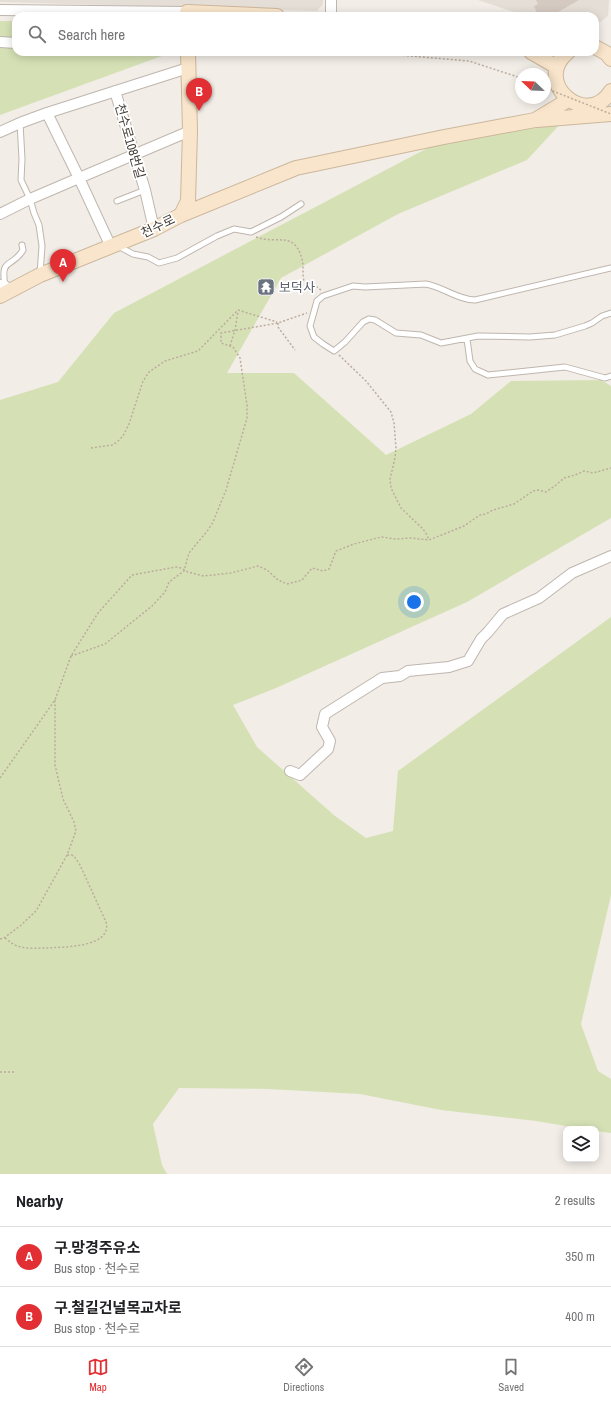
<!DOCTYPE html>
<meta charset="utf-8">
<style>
:root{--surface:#fff;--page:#f6f6f6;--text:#202124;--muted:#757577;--line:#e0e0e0;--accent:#e12f34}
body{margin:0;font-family:"Archivo Narrow","Noto Sans KR",sans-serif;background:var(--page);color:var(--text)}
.controls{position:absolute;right:12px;bottom:12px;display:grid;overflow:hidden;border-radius:8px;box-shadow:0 2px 10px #0003}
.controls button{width:36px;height:36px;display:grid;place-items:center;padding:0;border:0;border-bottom:1px solid var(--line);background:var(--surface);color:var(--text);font:20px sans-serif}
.compass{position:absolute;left:515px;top:68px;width:36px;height:36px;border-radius:50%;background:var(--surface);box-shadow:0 2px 10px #0003;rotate:293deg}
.you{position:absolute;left:414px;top:602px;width:14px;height:14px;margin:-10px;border:3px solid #fff;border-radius:50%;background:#1a73e8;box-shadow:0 0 0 6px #1a73e833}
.badge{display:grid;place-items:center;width:26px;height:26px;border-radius:50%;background:var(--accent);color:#fff;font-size:13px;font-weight:700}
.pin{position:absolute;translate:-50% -33px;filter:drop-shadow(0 1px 2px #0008)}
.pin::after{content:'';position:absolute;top:21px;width:14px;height:12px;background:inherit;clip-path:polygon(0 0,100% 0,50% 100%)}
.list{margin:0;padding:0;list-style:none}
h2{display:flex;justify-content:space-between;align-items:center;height:52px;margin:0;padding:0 16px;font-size:17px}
h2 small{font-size:13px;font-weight:400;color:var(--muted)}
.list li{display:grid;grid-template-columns:26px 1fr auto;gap:12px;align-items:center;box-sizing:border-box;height:60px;padding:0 16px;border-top:1px solid var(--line)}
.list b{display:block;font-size:15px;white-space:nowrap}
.list p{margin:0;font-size:13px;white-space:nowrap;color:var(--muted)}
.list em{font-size:13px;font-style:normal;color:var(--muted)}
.icon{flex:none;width:22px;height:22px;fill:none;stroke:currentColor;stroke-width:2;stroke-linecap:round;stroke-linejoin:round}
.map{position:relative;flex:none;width:611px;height:1174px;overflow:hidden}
.search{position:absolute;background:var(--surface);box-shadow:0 2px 10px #0003;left:12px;right:12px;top:12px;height:44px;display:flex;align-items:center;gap:10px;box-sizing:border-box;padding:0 14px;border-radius:12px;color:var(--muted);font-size:15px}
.sheet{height:172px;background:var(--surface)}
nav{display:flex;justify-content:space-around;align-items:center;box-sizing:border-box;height:56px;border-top:1px solid var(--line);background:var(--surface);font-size:11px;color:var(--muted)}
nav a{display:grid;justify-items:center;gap:2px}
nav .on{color:var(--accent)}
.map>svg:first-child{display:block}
.residential{fill:#e5ded6}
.green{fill:#d5e1b5}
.building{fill:#d5cac1}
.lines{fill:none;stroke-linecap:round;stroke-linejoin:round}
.lane-casing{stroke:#bfb6ae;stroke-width:7}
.street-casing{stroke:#bfb6ae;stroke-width:12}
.secondary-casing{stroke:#ccb79c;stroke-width:16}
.path{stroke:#bcac9e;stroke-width:1.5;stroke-dasharray:2 2;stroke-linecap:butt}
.lane{stroke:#fff;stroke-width:5}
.street{stroke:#fff;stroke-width:10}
.secondary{stroke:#f8e5cb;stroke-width:14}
.path-bridge{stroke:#bcac9e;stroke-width:1.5;stroke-dasharray:2 2;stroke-linecap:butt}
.labels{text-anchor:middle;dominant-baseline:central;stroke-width:3.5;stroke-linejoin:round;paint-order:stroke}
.street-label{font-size:13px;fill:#443d37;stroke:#fff}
.worship-label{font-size:13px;fill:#5b616d;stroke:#fff;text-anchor:start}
</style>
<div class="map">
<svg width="611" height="1174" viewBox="0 0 611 1174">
<rect width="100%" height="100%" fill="#f2ede7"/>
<path class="residential" d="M0 0H323V4L317 11 0 2Z
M478 0H609L608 16 595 26V16H526Z"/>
<path class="green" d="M0 21H16V52L170 53 0 115Z
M564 120 527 160 398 214 281 278 227 373H294L386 455 471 414 511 381 601 380 611 386V518L467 602 276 688 233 705 257 747 335 816 366 838 393 831 398 771 611 617V895L581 1024 598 1071 611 1079V1133L596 1131V1129H584L536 1121 441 1110 360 1094 268 1089 179 1088 153 1124 162 1165 167 1174H0V400L58 382 114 313 441 141Z"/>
<path class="building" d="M536 0H579L551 16H544L542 12 538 15 534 6 538 4Z"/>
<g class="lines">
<defs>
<path id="lane" d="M20 123 22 159 21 180 30 199 34 213 39 225 42 246 40 274
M117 201 145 190
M118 246 133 254 148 257 159 263 177 258 217 236 234 229 251 232 281 217 301 204
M611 268 475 300C458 300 443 287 426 284L365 287 353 286 323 296 317 301 310 326 314 337 323 344 334 351 345 342 363 322 369 319 375 320 396 333 421 335 441 343 478 336 530 337 555 335 585 326 592 323 602 316 611 313
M5 286C0 256 12 269 23 250L22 245
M467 339 470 361 475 369 488 375 565 367 605 378 611 376"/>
<path id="street" d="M331 0V16
M0 10 187 12
M0 42 16 43
M115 91 145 190 154 229
M0 132 20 123 47 113 188 68
M0 214 30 199 79 178 47 113
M111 247 79 178 190 131
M0 285 5 286
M290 771 300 775 328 749 330 741 322 727 325 714 382 678 400 676 408 671 449 667 468 661 481 639 488 632 503 614 539 598 572 573 611 556"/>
<path id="secondary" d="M187 16V12L277 16
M595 47 606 53 611 59
M531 52 557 67
M568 52C531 82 587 130 611 91
M537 120 611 114
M181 215 296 168 444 137 535 120 568 100
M0 296 40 275 154 229 181 215 188 201 190 131 188 52"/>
</defs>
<use href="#lane" class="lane-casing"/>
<use href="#street" class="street-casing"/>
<use href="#secondary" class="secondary-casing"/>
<path class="path" d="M323 52 399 55 469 61 521 78
M256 237C278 245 294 230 302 259 304 266 302 274 304 281L313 284 321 290
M238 310 277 322
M278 323V327L295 350
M230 346 235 330 238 311
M339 355 366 381 391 412 394 423 396 448 395 458 390 479 391 488 401 508 423 529 427 535 429 540
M91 448 112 445 117 442 123 436 129 424 143 381 149 372 165 361 198 351 238 310
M71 656 105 644 152 606 165 592 169 582 184 571 189 553 208 530 213 522 226 490 247 418V405L240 358 233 347 221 343V333L278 323 307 313
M0 778 55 700 71 656 98 613 132 575 176 567 181 568 188 572 204 576 231 573 258 566 267 570 278 580 287 584 302 580 312 568 323 571 329 569 336 551 354 544 381 537 396 539 411 538 429 540 464 526 480 515 486 514 493 510 514 504 533 491 538 490 546 492 556 485 564 478 575 475 584 471 593 473 611 468
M5 938C10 942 15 946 21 947 29 949 38 948 46 948 61 947 113 948 106 922L80 865 74 856 71 855H67
M0 939 4 938 20 926 36 911 67 855 76 831 74 822 63 799 55 765V700
M0 1072H16"/>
<use href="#lane" class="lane"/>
<use href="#street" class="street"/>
<use href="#secondary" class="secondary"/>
<path class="path-bridge" d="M545 88 611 114"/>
</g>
<defs>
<symbol id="temple-square" viewBox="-11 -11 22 22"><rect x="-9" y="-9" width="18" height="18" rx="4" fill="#6b7280" stroke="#fff"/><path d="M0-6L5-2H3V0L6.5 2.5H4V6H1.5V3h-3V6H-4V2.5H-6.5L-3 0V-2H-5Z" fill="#fff"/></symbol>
</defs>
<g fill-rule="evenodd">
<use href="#temple-square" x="256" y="277" width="20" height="20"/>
</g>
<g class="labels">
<g class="street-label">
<text transform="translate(130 141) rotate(74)">천수로108번길</text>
<text transform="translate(158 226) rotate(-26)">천수로</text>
</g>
<g class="worship-label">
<text x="279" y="287">보덕사</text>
</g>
</g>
</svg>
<div class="controls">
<button><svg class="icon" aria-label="layers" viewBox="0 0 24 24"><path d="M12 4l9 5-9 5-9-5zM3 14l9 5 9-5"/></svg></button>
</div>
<svg class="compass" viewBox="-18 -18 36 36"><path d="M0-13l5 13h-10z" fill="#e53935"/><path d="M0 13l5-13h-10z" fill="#757577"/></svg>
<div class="you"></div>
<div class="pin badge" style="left:63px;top:282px">A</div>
<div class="pin badge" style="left:199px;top:111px">B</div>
<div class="search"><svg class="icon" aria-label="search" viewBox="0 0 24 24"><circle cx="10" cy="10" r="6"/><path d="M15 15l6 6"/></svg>Search here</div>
</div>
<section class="sheet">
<h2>Nearby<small>2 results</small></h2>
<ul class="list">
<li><span class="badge">A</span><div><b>구.망경주유소</b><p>Bus stop · 천수로</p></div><em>350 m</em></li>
<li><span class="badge">B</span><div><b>구.철길건널목교차로</b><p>Bus stop · 천수로</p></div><em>400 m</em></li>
</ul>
</section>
<nav>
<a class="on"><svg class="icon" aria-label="map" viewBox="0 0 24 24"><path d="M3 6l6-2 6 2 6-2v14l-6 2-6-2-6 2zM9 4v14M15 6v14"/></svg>Map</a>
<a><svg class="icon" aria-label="directions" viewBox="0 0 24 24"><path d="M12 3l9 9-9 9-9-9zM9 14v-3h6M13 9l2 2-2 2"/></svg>Directions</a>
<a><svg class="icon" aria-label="saved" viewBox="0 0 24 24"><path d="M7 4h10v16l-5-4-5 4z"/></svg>Saved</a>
</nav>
